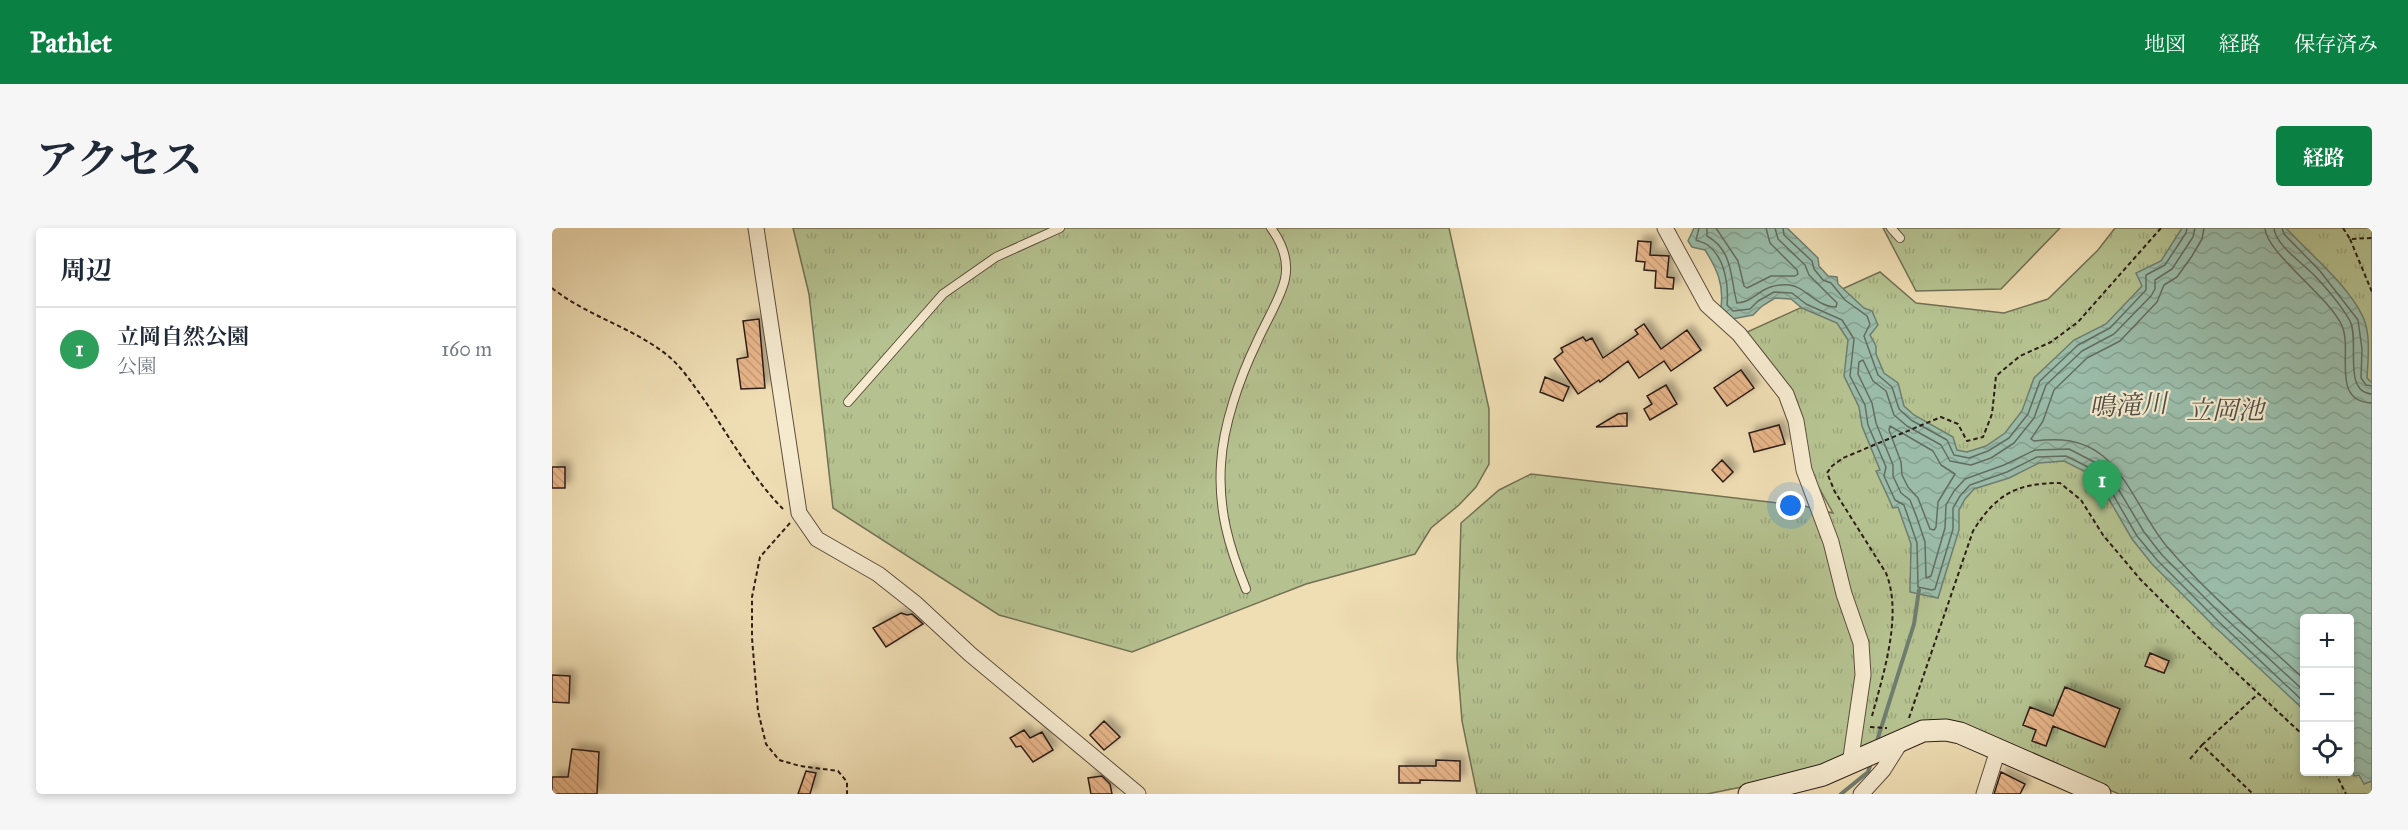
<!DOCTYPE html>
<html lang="ja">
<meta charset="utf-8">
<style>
:root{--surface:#fff;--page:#f6f6f7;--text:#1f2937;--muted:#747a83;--line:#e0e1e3;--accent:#0b8043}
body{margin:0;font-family:"IM FELL Great Primer","Noto Serif JP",serif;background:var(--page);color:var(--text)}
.controls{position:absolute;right:18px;bottom:18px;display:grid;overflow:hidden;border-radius:6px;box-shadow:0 3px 9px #0003}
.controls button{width:54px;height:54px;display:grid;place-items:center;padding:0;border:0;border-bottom:2px solid var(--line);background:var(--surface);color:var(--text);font:30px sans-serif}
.you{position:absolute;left:1239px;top:278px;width:21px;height:21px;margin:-15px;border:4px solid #fff;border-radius:50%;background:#1a73e8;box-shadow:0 0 0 9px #1a73e833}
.badge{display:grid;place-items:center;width:39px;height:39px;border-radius:50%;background:var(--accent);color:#fff;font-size:20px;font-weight:700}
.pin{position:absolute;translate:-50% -50px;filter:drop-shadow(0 2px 3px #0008)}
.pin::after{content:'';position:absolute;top:32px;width:21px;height:18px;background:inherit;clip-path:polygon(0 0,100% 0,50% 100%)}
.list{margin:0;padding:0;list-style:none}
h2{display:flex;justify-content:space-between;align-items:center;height:78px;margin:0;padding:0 24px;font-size:26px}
h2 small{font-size:20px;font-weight:400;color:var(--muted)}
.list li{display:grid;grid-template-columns:39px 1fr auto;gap:18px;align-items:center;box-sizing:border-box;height:84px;padding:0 24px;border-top:2px solid var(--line)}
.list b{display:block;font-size:22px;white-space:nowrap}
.list p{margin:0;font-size:20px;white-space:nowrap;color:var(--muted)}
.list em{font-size:20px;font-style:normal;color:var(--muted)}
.icon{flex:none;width:33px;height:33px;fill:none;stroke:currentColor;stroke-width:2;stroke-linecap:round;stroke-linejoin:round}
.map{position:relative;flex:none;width:1820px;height:566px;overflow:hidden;border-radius:6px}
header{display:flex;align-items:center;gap:36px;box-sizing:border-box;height:84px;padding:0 30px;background:var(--accent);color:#fff}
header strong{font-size:28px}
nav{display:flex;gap:33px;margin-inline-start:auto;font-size:21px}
.intro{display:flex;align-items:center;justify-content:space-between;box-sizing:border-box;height:144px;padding:0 36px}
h1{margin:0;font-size:42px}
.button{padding:15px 27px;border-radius:6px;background:var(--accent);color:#fff;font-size:21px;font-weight:700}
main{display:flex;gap:36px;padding:0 36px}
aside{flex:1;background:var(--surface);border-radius:6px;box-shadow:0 3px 9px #0003}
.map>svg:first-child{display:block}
.grass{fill:url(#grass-tufts);stroke:#727054;stroke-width:1.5;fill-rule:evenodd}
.water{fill:url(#water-waves);stroke:#6f7d6f;stroke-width:1.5}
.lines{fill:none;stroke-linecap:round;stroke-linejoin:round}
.shore{stroke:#646d60;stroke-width:1.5}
.stream{stroke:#6f7d6f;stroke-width:4}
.building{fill:url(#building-back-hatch);stroke:#2e1e18;stroke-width:1.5;filter:url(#shadow)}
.lane-casing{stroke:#5e4e3f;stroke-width:10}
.street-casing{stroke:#5e4e3f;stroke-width:17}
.secondary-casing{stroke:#2e1e18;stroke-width:23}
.path{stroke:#2e1e18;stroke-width:2;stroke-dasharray:4.5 3;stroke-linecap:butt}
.lane{stroke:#f5e9ce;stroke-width:8}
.street{stroke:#f5e9ce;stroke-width:15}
.secondary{stroke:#f5e9ce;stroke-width:21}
.labels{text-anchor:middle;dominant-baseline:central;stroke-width:4.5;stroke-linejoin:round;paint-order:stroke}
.water-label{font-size:26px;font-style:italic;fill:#4e4d44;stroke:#f5e9ce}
</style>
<header>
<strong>Pathlet</strong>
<nav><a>地図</a><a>経路</a><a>保存済み</a></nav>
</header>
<div class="intro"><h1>アクセス</h1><a class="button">経路</a></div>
<main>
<aside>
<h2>周辺<small></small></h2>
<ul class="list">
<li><span class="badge" style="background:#2e9e5b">1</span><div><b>立岡自然公園</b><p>公園</p></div><em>160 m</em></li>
</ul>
</aside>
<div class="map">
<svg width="1820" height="566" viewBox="0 0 1820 566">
<defs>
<pattern id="grass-tufts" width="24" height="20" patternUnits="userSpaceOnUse" patternTransform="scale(1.5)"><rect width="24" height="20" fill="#b5c290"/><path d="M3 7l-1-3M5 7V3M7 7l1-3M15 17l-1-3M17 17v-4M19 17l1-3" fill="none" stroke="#9ca67b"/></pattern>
<pattern id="water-waves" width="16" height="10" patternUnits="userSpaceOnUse" patternTransform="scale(1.5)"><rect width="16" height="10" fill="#9abca9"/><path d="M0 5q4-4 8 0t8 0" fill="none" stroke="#85a191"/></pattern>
<pattern id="building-back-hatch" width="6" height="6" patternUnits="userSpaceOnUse" patternTransform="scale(1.5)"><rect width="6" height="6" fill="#e6b589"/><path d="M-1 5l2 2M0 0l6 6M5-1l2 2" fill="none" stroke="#c69b76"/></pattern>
<filter id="shadow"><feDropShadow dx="5.5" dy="-5.5" stdDeviation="3" flood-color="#0004"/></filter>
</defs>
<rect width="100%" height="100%" fill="#efddb3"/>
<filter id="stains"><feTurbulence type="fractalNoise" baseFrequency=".00333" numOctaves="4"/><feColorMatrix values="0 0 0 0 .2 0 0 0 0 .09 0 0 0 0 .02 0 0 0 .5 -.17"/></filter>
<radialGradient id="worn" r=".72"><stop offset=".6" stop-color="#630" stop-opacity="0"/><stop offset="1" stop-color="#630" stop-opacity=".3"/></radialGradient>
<path class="grass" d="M241 0H897L937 181V236L924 259 907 277 879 300 863 326 754 356 580 424 447 387 281 280 257 66Z
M1331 0H1508L1449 61 1364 63Z
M1563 0H1820V566H1567L1404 497 1287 534 1205 556 1155 566H925L910 493 905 430 909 295 947 262 979 246 1252 278 1281 285 1261 249 1254 220 1195 104 1328 44 1364 75 1452 85 1496 71 1546 22ZM1752 391H1798V544H1752Z"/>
<path class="water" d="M1142 0H1235L1266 30 1267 38 1276 48 1285 49 1286 56 1312 80 1320 83 1326 97 1318 107 1324 118V126L1332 145 1346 155 1352 178 1362 187 1401 209 1405 222 1415 224 1434 218 1453 205 1470 183 1482 150 1522 112 1554 96 1590 58 1584 45 1609 33 1630 0H1734C1758 26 1796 57 1811 89 1819 106 1816 131 1815 150L1820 155V553L1812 556 1807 547 1802 548 1798 538 1802 533 1798 527V391H1752V482L1663 399 1600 336 1580 311 1551 261 1536 245 1512 233 1487 235 1457 250 1422 261 1413 271 1407 282V302L1386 370 1358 364 1359 316 1346 279 1341 280 1324 243 1328 242 1310 198 1307 179 1292 148 1296 112 1285 95 1250 80 1239 71 1223 70 1210 78 1201 87 1180 91 1169 79C1172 56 1165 41 1153 22L1140 19 1136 13Z"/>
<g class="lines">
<path class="shore" d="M1147 0 1144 12C1148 14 1154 15 1157 18 1173 31 1177 58 1175 77L1181 83 1198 81 1206 73 1222 64 1240 65 1254 76 1290 92 1302 111 1298 148 1313 177 1316 197 1334 239 1332 248 1343 272 1352 277 1365 315 1366 359 1380 362 1383 361 1401 301V280L1408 268 1418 257 1455 244 1485 229 1514 228 1540 241 1556 258 1585 308 1605 332 1667 394 1752 474
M1155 0V8C1182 23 1178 51 1185 75 1205 74 1207 55 1237 57 1253 58 1264 79 1284 79L1285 75 1257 47 1253 37 1226 11 1223 0
M1164 0 1186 33 1192 58 1195 60 1219 48H1243L1246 46 1245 42 1218 15 1214 0
M1231 0 1232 7 1260 33 1262 41 1271 52 1279 55 1293 72 1315 88 1318 96 1312 108 1326 147 1340 159 1347 181 1359 192 1395 212 1402 227 1417 230 1436 223 1457 210 1476 186 1488 153 1526 117 1558 100 1594 62V47L1613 37 1634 5 1635 0
M1643 0 1641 9 1620 41 1603 52V61L1599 68 1562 106 1530 123 1494 157 1482 190 1462 215 1439 230 1419 237 1398 233 1389 217 1355 198 1342 187 1334 163 1321 153 1311 132 1307 134 1306 146 1320 175 1324 195 1341 237V248L1349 265 1358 272 1365 290 1373 314 1374 350 1379 348 1393 300 1394 277 1402 263 1413 251 1452 237 1483 222 1517 221 1546 236 1562 254 1592 304 1610 327 1672 389 1752 463
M1652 0 1650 11 1640 28 1625 49 1612 57 1605 74 1568 113 1535 130 1502 162 1491 193 1479 211 1482 213C1507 210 1530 211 1551 228 1580 253 1592 293 1617 321 1658 368 1707 409 1752 451
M1713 0C1714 25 1777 68 1790 98 1801 122 1778 174 1820 175
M1722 0C1723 17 1752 36 1764 49 1776 62 1789 77 1798 93 1808 113 1790 164 1820 166
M1730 0 1732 6 1768 43 1806 92 1810 121 1809 150 1814 157 1820 158
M1338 198 1381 223 1389 237 1403 246 1386 274 1384 299 1382 302 1378 301 1366 270 1356 259 1350 247 1349 234 1337 202Z"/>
<path class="stream" d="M1324 516 1362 396 1367 362
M1289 566 1316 544 1319 535"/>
</g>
<path class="building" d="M1086 13 1099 14 1098 27 1117 28 1115 49 1122 50 1121 61 1103 60 1104 43 1092 42 1093 34 1084 33Z
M207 91 213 160 189 161 185 131 196 129 191 93Z
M1092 96 1109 121 1135 102 1149 122 1119 143 1112 133 1087 150 1076 133 1048 154 1047 152 1026 166 1002 131 1011 124 1009 120 1031 109 1034 113 1040 110 1051 130 1086 106 1083 102Z
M1189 142 1202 160 1175 178 1162 160Z
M993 149 1017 159 1011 173 988 164Z
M1114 157 1125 176 1098 192 1092 181 1100 176 1095 168Z
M1075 185V198L1044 199 1066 186Z
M1227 197 1233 216 1202 224 1197 205Z
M1170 232 1181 244 1171 254 1160 242Z
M0 239H13V260H0Z
M349 385 355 387 360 386 371 396 334 419 321 400Z
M1598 425 1617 433 1612 445 1593 438Z
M0 447 18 448 17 475 0 474Z
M1513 459 1568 481 1553 519 1501 498 1494 518 1480 513 1484 502 1471 497 1478 479 1501 488Z
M552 493 568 509 552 522 538 507Z
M472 502 478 510 490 504 501 522 481 534 469 518 464 519 458 510Z
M20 521 47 524 45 566H0V549H16Z
M884 532 908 533V553L868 552V555H847V538H884Z
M254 543 264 545 258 566H246Z
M1449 544 1473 556 1468 566H1442Z
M550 548 558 556 560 566H539L536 550Z"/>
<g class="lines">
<defs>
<path id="lane" d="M1339 0 1348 10
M296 174 391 66 444 29 508 0
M694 361C677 319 666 282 669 236 671 197 688 149 705 114 713 95 729 70 733 51 737 32 730 15 719 0"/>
<path id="street" d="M204 0 247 285 265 311 326 346 364 376 418 426 586 566
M1113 0 1155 77 1187 106 1234 166 1244 193 1252 242 1279 314 1292 366 1309 415 1311 447 1298 536
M1309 566 1331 542 1348 515
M1432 566 1446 522"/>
<path id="secondary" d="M1197 566 1271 547 1371 503 1394 502 1408 505 1548 566"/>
</defs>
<use href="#lane" class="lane-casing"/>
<use href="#street" class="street-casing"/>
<use href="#secondary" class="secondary-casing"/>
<path class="path" d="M1791 0 1798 11 1820 10
M1798 11 1820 64
M0 60C35 88 80 99 115 127 131 140 141 157 153 173 178 210 200 249 231 281
M238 295 208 329 200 369V410L206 483 214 516 227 532 248 538 286 543 295 554V566
M1320 488C1331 447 1351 387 1334 345L1283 264 1275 245 1280 238 1291 230 1389 189 1406 196 1415 213 1431 209 1440 186 1444 148 1468 128 1499 114 1526 94 1609 0
M1357 490 1421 303C1444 266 1465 255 1508 255L1529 272 1551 307 1588 351 1646 409 1752 508
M1318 499 1335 500
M1650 517 1706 466
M1638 531 1650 517 1701 566
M1783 544 1794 566"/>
<use href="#lane" class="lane"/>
<use href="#street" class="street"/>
<use href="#secondary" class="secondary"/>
</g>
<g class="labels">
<g class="water-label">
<text transform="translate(1576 177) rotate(-3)">鳴滝川</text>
<text x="1673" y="182">立岡池</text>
</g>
</g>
<rect width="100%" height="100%" filter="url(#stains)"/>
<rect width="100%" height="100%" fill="url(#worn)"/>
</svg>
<div class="controls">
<button>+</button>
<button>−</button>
<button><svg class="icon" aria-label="locate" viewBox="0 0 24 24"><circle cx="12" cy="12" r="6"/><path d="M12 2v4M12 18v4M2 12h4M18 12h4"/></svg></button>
</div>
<div class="you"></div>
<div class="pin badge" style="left:1550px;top:282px;background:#2e9e5b">1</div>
</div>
</main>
